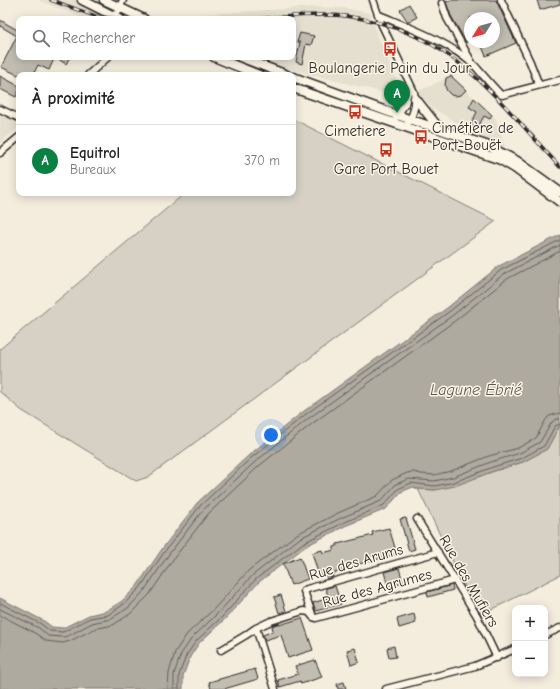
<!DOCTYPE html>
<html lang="fr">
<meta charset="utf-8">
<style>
:root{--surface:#fff;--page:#f2f2f2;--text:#222;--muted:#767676;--line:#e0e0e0;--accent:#0b8043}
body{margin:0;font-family:"Comic Neue",sans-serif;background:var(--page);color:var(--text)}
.controls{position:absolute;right:12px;bottom:12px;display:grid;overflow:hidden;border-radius:8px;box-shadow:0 2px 10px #0003}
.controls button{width:36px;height:36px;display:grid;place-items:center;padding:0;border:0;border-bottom:1px solid var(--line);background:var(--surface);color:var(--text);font:20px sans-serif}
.compass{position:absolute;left:464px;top:12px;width:36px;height:36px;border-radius:50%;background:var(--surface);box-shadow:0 2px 10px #0003;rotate:233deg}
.you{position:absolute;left:271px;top:435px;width:14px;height:14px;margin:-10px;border:3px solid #fff;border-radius:50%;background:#1a73e8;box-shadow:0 0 0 6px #1a73e833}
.badge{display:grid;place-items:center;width:26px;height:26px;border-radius:50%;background:var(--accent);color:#fff;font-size:13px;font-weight:700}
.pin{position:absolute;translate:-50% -33px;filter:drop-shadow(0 1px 2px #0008)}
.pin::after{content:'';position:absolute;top:21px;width:14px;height:12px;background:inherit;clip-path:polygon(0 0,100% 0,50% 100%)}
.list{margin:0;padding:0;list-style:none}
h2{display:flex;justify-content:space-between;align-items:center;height:52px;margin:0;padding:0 16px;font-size:17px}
h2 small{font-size:13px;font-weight:400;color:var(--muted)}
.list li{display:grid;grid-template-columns:26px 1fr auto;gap:12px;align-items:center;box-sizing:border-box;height:72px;padding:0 16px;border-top:1px solid var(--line)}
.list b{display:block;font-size:15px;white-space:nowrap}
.list p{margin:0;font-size:13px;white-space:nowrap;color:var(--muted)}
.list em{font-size:13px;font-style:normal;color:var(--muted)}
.icon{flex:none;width:22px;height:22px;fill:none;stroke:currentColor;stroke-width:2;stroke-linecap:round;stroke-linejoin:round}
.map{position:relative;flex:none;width:560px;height:689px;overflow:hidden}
.search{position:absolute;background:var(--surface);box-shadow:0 2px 10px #0003;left:16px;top:16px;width:280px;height:44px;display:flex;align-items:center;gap:10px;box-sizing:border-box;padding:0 14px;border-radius:8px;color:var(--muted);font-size:15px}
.panel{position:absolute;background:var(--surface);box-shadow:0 2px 10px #0003;left:16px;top:72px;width:280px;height:124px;border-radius:8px}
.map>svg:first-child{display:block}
.built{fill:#e5dfd0}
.green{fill:#d6d1c4;stroke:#807e78}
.water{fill:#afaaa0;stroke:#7a7771}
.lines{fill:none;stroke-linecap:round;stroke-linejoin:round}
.shore{stroke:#605e5a;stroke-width:1}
.building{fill:#c2bdb1;stroke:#2b2b2b}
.minor-casing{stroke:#2b2b2b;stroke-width:9}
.major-casing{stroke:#2b2b2b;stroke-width:11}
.minor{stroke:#fcf5e5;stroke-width:6}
.major{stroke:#fcf5e5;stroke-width:8}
.rail-casing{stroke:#2b2b2b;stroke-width:3.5}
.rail{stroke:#fcf5e5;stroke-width:2;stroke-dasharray:6;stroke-linecap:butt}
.labels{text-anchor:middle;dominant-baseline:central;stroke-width:3;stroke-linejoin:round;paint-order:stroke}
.poi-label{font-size:15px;fill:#2b2b2b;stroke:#fcf5e5}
.street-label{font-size:15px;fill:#2b2b2b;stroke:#fcf5e5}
.water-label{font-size:16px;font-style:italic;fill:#595754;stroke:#fcf5e5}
</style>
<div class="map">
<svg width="560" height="689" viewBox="0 0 560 689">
<rect width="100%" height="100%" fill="#f4edde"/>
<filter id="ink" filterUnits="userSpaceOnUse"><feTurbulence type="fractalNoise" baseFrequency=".025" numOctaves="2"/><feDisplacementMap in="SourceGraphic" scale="8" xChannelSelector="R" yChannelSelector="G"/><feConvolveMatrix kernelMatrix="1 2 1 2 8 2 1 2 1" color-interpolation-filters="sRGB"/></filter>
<g filter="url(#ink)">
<path class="built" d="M38 0H88L127 19H86Z
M314 7 345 8 370 13 378 36 399 85 400 91 397 96 241 57H293V19H131Z
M451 76 496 119 506 151 432 108 421 96 419 91Z
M0 114 19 124V127L0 143Z"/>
<path class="green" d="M293 119 496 221 148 477 136 481 21 410 0 392V349L185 193H293Z
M560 425V575L479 616 418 489 435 490 523 462 547 449Z"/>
<path class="water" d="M560 235V425L547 449 523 462 494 471 455 486 435 490 418 489 413 487 401 492 386 509 345 526 306 546 259 582 225 619 199 643 190 657 183 676V689H0V598L44 621 52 627 63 628 89 615 106 611 122 601 137 586 162 549 197 503 249 455 304 411 447 308 499 266Z"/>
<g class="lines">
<path class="shore" d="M0 603 41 624 50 631 63 632 90 618 108 615 124 604 140 588 165 551 200 506 251 458 306 414 450 311 501 270 560 240
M0 609 39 628 48 636 63 637 68 636 92 623 110 619 128 608 144 591 169 554 203 510 255 462 309 418 453 315 504 274 560 245
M0 615 35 633 46 641 63 643 70 641 94 629 113 625 130 614 149 595 174 558 208 514 259 466 313 423 456 320 507 279 560 251
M168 689 169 673 175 652 187 634 214 609 249 570 297 534 338 513 377 496 392 480 407 473 414 472 421 474 434 475 451 471 489 456 518 448 536 438 545 421 549 416 560 413
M174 689V674L181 654 192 638 218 613 253 575 300 538 341 518 381 501 396 484 409 479 434 481 453 477 491 462 520 453 540 442 552 422 556 419H560
M179 689V675L186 656 196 641 222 617 256 579 303 543 343 523 384 505 398 489 411 483 435 486 454 482 493 467 522 458 544 446 555 426 560 424"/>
</g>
<path class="building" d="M451 0H496L516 43 486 56 480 42H494V18H470V40L466 42 451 16 446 2Z
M537 0H560V4L540 10Z
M409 4 417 17 408 22 400 10Z
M0 20 19 31V57H50L54 59 49 70 38 65 33 75H18L1 67 17 36 0 26Z
M300 33 314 36 311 45 306 44 302 64 296 62 300 42H297Z
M55 57H70L66 64Z
M0 76 19 86V90L16 97 0 89Z
M451 76 466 90 461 95 455 96 451 95 447 91 445 86 446 78Z
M474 98 492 115 490 119 484 116 477 129 470 126 477 112 469 107Z
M406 518 415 549 409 551 400 519Z
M389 528 397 554 343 568 344 570 332 574 333 577 327 579 325 574 319 576 312 553 322 550 323 553 334 550V547L337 546V544L373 535 372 532Z
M300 557 308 579 291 585 283 564Z
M399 568 403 582 388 586 384 572Z
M452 585 453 590 428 597 427 592Z
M335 586 341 604 316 611 313 603 328 598 326 588Z
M281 595 286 611 279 613 274 597Z
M414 614 416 623 399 628 397 619Z
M302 618 313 650 288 658 281 635 265 640 263 635 273 631 272 626 279 623V625Z
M394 646 396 657 389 658 387 648Z
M355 648 359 662 351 665 347 650Z
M315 660 322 677 301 684 300 681 280 687 278 680 298 674 295 666Z
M255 669 258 679 224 689H211L209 682Z
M344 682 346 689H338L337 684Z"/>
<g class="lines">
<defs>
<path id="minor" d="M373 0 381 23 414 92C416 103 414 114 408 123
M501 0 530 62 539 85
M442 3 447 18 471 61
M379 15C410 28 450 42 475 66 483 75 491 85 500 94L502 95 560 80
M115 17 123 0
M88 75 108 57
M0 109 19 118
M396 117 405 104 410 84
M0 153 19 137
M417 519 477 616 497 658
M312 614 304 591 307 589 438 552
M256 628 275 689
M545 635 560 628
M221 650 246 635 256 628 271 621 303 611 309 612 313 617 316 618 455 580
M386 689 475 666 515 649"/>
<path id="major" d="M82 0 120 19
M104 0 144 19
M214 57 259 75
M240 57 287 75
M293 77 397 115 486 145 517 161 560 192
M293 88 501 160 516 169 560 202
M415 98 438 127"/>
</defs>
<use href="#minor" class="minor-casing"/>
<use href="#major" class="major-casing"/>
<use href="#minor" class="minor"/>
<use href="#major" class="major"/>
<defs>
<path id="rail" d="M51 0 95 16 117 19
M256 19C285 17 316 13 345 16 369 19 395 26 417 37 474 63 518 122 560 167"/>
</defs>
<use href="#rail" class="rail-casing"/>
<use href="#rail" class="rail"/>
</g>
</g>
<defs>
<symbol id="bus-bare" viewBox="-9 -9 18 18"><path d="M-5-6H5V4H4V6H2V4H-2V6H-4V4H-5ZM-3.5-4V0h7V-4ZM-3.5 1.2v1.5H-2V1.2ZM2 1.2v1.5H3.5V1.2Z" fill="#c8321e" stroke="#fcf5e5" stroke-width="2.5" paint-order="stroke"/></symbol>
</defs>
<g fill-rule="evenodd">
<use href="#bus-bare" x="380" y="39" width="20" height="20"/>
<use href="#bus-bare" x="345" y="102" width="20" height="20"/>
<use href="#bus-bare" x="411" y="127" width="20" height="20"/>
<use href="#bus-bare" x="376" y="140" width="20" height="20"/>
</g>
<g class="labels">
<g class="poi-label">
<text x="390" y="68">Boulangerie Pain du Jour</text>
<text x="432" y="128" text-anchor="start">Cimétière de<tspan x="432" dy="17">Port-Bouët</tspan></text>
<text x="355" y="131">Cimetiere</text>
<text x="386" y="169">Gare Port Bouet</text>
</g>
<g class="street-label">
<text transform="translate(356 562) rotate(-16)">Rue des Arums</text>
<text transform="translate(469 581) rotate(60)">Rue des Mufiers</text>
<text transform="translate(377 588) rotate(-15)">Rue des Agrumes</text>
</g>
<g class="water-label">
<text x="476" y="390">Lagune Ébrié</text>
</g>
</g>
</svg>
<div class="controls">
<button>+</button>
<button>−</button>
</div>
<svg class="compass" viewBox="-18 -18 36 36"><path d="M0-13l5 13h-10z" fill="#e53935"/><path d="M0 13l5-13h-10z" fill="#767676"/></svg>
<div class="you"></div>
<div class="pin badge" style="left:397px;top:113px">A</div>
<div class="search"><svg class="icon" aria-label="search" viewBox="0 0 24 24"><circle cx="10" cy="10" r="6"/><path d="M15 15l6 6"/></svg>Rechercher</div>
<section class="panel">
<h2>À proximité<small></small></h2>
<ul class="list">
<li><span class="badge">A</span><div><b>Equitrol</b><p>Bureaux</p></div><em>370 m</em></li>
</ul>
</section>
</div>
